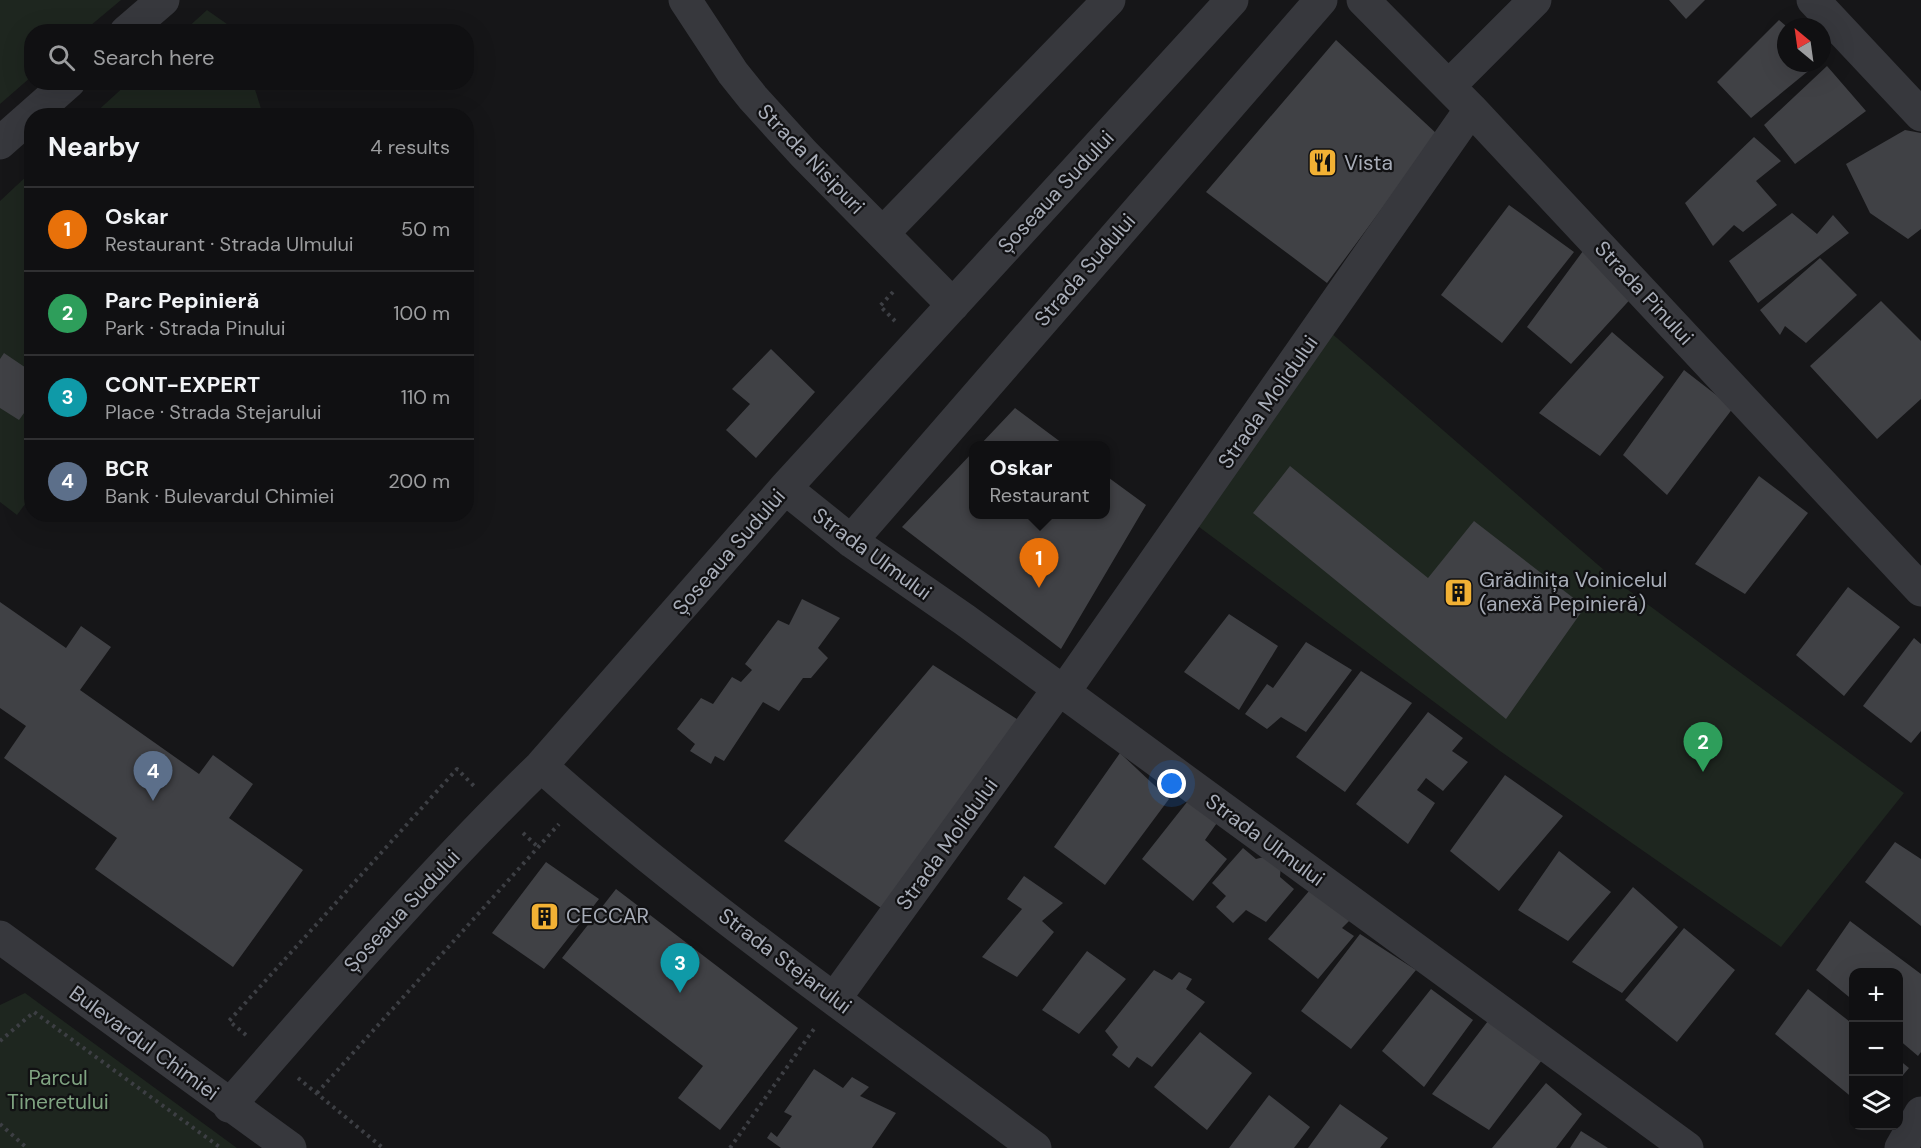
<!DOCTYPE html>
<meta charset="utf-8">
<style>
:root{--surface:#101012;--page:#19191b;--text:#f1f3f6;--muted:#9c9d9f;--line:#303032;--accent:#0b8043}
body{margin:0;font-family:"DM Sans",sans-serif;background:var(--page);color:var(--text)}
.controls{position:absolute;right:18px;bottom:18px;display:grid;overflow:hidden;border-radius:12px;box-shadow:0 6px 24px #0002}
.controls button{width:54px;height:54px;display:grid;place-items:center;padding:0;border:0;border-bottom:2px solid var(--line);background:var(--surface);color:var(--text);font:30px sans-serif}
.compass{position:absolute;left:1777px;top:18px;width:54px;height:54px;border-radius:50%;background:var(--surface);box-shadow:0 6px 24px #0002;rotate:331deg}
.you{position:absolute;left:1172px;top:784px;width:21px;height:21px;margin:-15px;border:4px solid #fff;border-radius:50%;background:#1a73e8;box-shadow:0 0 0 9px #1a73e833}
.badge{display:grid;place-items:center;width:39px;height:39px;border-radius:50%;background:var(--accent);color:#fff;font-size:20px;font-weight:700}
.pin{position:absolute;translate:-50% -50px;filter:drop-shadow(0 2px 3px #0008)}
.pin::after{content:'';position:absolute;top:32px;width:21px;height:18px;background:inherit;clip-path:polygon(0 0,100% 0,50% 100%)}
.popup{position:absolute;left:969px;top:441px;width:141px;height:78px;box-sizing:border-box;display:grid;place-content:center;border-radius:12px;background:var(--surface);filter:drop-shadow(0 2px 4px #0005);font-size:20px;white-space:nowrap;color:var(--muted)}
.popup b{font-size:22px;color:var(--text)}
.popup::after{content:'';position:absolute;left:50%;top:100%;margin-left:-12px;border:12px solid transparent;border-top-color:var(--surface)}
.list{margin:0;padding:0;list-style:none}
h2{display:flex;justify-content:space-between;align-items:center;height:78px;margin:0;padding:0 24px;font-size:26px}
h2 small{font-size:20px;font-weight:400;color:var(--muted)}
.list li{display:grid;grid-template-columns:39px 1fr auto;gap:18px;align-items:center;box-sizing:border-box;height:84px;padding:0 24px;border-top:2px solid var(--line)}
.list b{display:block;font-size:22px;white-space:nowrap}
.list p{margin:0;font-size:20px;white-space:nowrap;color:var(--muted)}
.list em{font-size:20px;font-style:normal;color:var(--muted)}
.icon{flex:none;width:33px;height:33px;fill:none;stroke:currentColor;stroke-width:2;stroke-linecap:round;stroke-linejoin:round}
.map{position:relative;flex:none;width:1921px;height:1148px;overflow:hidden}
.search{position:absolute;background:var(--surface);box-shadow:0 6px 24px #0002;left:24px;top:24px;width:450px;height:66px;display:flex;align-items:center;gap:15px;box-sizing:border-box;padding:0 21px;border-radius:24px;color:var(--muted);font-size:22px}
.panel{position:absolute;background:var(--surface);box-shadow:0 6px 24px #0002;left:24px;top:108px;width:450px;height:414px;border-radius:24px}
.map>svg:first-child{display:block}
.green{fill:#1e261f}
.building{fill:#404145}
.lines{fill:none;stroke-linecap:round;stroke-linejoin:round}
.path{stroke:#3d3f44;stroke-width:4;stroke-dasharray:3 4.5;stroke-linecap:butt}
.minor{stroke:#37383d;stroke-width:33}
.labels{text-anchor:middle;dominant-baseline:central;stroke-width:4.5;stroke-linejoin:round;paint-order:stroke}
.street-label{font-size:21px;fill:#a8adb8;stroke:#111113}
.poi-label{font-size:21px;fill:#a8adb8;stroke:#111113;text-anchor:start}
.park-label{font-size:21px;fill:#7fa381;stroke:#111113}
</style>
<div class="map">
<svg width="1921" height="1148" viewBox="0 0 1921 1148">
<rect width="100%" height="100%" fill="#161618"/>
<path class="green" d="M0 0H121L84 31 32 32 31 77 0 104Z
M207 10 237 31H184Z
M128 83H253L263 115H93Z
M31 172V496L17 515 0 502V201Z
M1322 325 1620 584 1904 793 1781 947 1500 751 1187 518Z
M25 993 237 1148H0V1005Z"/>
<path class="building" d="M1669 0H1705L1686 19Z
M1779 20 1786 26V63H1818L1751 118 1717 82Z
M1336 40 1437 134 1327 283 1206 192Z
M1827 66 1866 111 1795 164 1764 125Z
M1905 130 1921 133V229L1908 239 1870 213 1846 164Z
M1754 137 1781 161 1756 181 1777 205 1743 232 1734 225 1713 246 1685 203Z
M1509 205 1574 252 1502 343 1441 295Z
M1792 213 1817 234 1833 215 1849 233 1758 303 1729 261Z
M1583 251 1636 293 1571 364 1527 327Z
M1820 258 1857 295 1806 343 1785 326 1780 335 1760 310Z
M1881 301 1921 341V399L1877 439 1810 366Z
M1612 332 1664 377 1600 456 1539 413Z
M771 349 815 392 756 458 726 430 750 404 732 389Z
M4 353 32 372V402L19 420 0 408V359Z
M1684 370 1733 408 1667 495 1623 455Z
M1015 408 1066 446H979Z
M973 452V514H1105V475L1146 505 1061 649 902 527Z
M1290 466 1428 578 1474 521 1585 607 1506 719 1253 513Z
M1759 476 1808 513 1745 594 1695 564Z
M1848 587 1900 627 1844 696 1796 655Z
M802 599 840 618 818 648 828 658 811 678H803L779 711 763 702 724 761 715 756 711 764 690 751 695 744 677 729 701 698 713 704 732 677 741 682 752 670 745 664 778 620 789 625Z
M0 602 66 648 81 626 111 647 80 690 199 774 213 755 253 784 229 818 303 870 233 967 95 869 117 838 4 758 26 726 0 708Z
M1229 614 1278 646 1239 710 1184 672Z
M1914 638 1921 644V731L1911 743 1863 706Z
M1306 642 1352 670 1306 732 1281 717 1267 729 1245 714 1267 684 1273 688Z
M933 665 1020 721 881 908 784 841Z
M1361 671 1412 703 1345 792 1296 757Z
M1428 712 1463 738 1452 751 1468 762 1443 791 1426 778 1417 790 1435 803 1408 844 1356 804Z
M1120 753 1169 799 1105 885 1054 847Z
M1505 775 1563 816 1499 891 1450 851Z
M1191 797 1219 820 1205 840 1227 859 1193 901 1142 859Z
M1895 842 1921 859V926L1865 882Z
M1243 848 1256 859 1272 855 1281 864 1280 877 1294 889 1266 922 1246 910 1233 923 1216 907 1226 896 1212 883Z
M1559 851 1611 892 1568 941 1518 910Z
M546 862 599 899 544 969 492 933Z
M1024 876 1063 903 1042 921 1054 932 1017 977 982 957 1022 909 1007 899Z
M1315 884 1357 913 1342 928 1354 936 1318 979 1268 939Z
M1633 887 1678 927 1622 993 1572 962Z
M616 889 798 1028 720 1130 678 1098 703 1066 562 958Z
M1850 921 1921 974V1052L1918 1056 1898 1039V972H1854V1001L1816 970Z
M1684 928 1735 970 1677 1042 1625 1000Z
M1360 934 1416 970 1351 1049 1301 1011Z
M1087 951 1126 979 1079 1034 1042 1010Z
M1154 970 1172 980 1179 972 1192 979 1186 989 1205 1002 1152 1067 1137 1057 1129 1068 1112 1055 1118 1047 1105 1031Z
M1431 989 1473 1020 1424 1087 1382 1051Z
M1808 989 1854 1025V1099L1775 1034Z
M1488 1021 1545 1056 1489 1130 1432 1094Z
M1200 1032 1252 1073 1207 1130 1154 1087Z
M1898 1059 1909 1068 1898 1081Z
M814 1069 843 1088 852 1077 869 1087 860 1096 896 1113 872 1148H781L767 1138 771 1132 777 1137 792 1116 784 1112Z
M1546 1083 1582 1114 1556 1148H1492Z
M1269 1095 1310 1127 1294 1148H1229Z
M1340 1104 1388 1138 1380 1148H1308Z
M1581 1131 1608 1148H1570Z"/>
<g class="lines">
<path class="path" d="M893 292 880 306 895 321
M523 833 538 847
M246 1035 229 1021 457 769 474 786
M0 1041 34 1012 221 1148
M298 1078 383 1148
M317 1093 559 824
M0 1124 27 1148
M730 1148 816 1026"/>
<path class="minor" d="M685 0 733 73 753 98 804 154 953 305
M1363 0 1471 109 1921 590
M1813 0 1921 115
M126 32 163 0
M1449 86 1535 0
M0 143 69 82
M883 233 1109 0
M785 488 851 541 965 620 1687 1148
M851 541 1321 0
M1063 693 1471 109
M541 766C696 904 869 1023 1035 1148
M0 937 290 1148
M835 998 1058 690
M229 1106C330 990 431 873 541 766L785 488 1232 0
M1901 1148 1921 1113"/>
</g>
<defs>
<symbol id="restaurant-square" viewBox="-11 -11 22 22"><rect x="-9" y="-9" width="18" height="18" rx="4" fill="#f2b134" stroke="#111113"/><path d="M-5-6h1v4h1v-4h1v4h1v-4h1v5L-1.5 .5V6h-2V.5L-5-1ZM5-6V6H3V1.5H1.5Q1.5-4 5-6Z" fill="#111"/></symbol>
<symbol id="building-square" viewBox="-11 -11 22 22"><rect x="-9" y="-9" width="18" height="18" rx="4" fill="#f2b134" stroke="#111113"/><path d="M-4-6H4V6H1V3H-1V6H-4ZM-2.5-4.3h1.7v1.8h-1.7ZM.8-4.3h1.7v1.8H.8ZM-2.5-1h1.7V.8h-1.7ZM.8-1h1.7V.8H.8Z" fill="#111"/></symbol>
</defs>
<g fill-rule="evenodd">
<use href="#restaurant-square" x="1306" y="146" width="33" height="33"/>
<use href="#building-square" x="1442" y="576" width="33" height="33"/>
<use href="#building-square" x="528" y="900" width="33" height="33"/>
</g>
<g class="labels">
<g class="street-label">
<text transform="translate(811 159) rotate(46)">Strada Nisipuri</text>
<text transform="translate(1056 192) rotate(-47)">Șoseaua Sudului</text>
<text transform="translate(1085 270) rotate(-49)">Strada Sudului</text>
<text transform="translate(1644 293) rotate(47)">Strada Pinului</text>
<text transform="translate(1268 402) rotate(-55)">Strada Molidului</text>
<text transform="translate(729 552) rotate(-49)">Șoseaua Sudului</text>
<text transform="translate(872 554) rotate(36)">Strada Ulmului</text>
<text transform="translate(1265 840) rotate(36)">Strada Ulmului</text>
<text transform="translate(947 844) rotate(-54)">Strada Molidului</text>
<text transform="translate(402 911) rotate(-47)">Șoseaua Sudului</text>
<text transform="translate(785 961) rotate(37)">Strada Stejarului</text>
<text transform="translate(144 1043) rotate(36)">Bulevardul Chimiei</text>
</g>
<g class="poi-label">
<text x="1344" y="163">Vista</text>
<text x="1479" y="580">Grădinița Voinicelul<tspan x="1479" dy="24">(anexă Pepinieră)</tspan></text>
<text x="566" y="916">CECCAR</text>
</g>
<g class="park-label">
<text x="58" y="1078">Parcul<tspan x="58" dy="24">Tineretului</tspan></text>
</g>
</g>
</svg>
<div class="controls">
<button>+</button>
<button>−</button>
<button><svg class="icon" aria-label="layers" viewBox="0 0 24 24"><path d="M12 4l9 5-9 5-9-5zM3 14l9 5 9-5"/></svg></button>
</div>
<svg class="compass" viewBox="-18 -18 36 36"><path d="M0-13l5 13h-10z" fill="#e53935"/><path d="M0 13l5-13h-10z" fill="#9c9d9f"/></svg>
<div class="you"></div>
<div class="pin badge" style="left:1039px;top:588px;background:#e8710a">1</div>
<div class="popup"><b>Oskar</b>Restaurant</div>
<div class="pin badge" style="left:1703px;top:772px;background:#2e9e5b">2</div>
<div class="pin badge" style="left:680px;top:993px;background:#0f9aa8">3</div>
<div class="pin badge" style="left:153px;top:801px;background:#5c6f8a">4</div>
<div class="search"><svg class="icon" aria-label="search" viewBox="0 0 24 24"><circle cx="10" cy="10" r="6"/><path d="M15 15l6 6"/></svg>Search here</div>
<section class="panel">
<h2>Nearby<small>4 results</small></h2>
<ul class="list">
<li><span class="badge" style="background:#e8710a">1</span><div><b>Oskar</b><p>Restaurant · Strada Ulmului</p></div><em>50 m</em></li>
<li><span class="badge" style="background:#2e9e5b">2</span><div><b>Parc Pepinieră</b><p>Park · Strada Pinului</p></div><em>100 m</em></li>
<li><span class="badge" style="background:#0f9aa8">3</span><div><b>CONT-EXPERT</b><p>Place · Strada Stejarului</p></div><em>110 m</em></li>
<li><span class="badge" style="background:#5c6f8a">4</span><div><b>BCR</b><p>Bank · Bulevardul Chimiei</p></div><em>200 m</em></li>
</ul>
</section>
</div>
